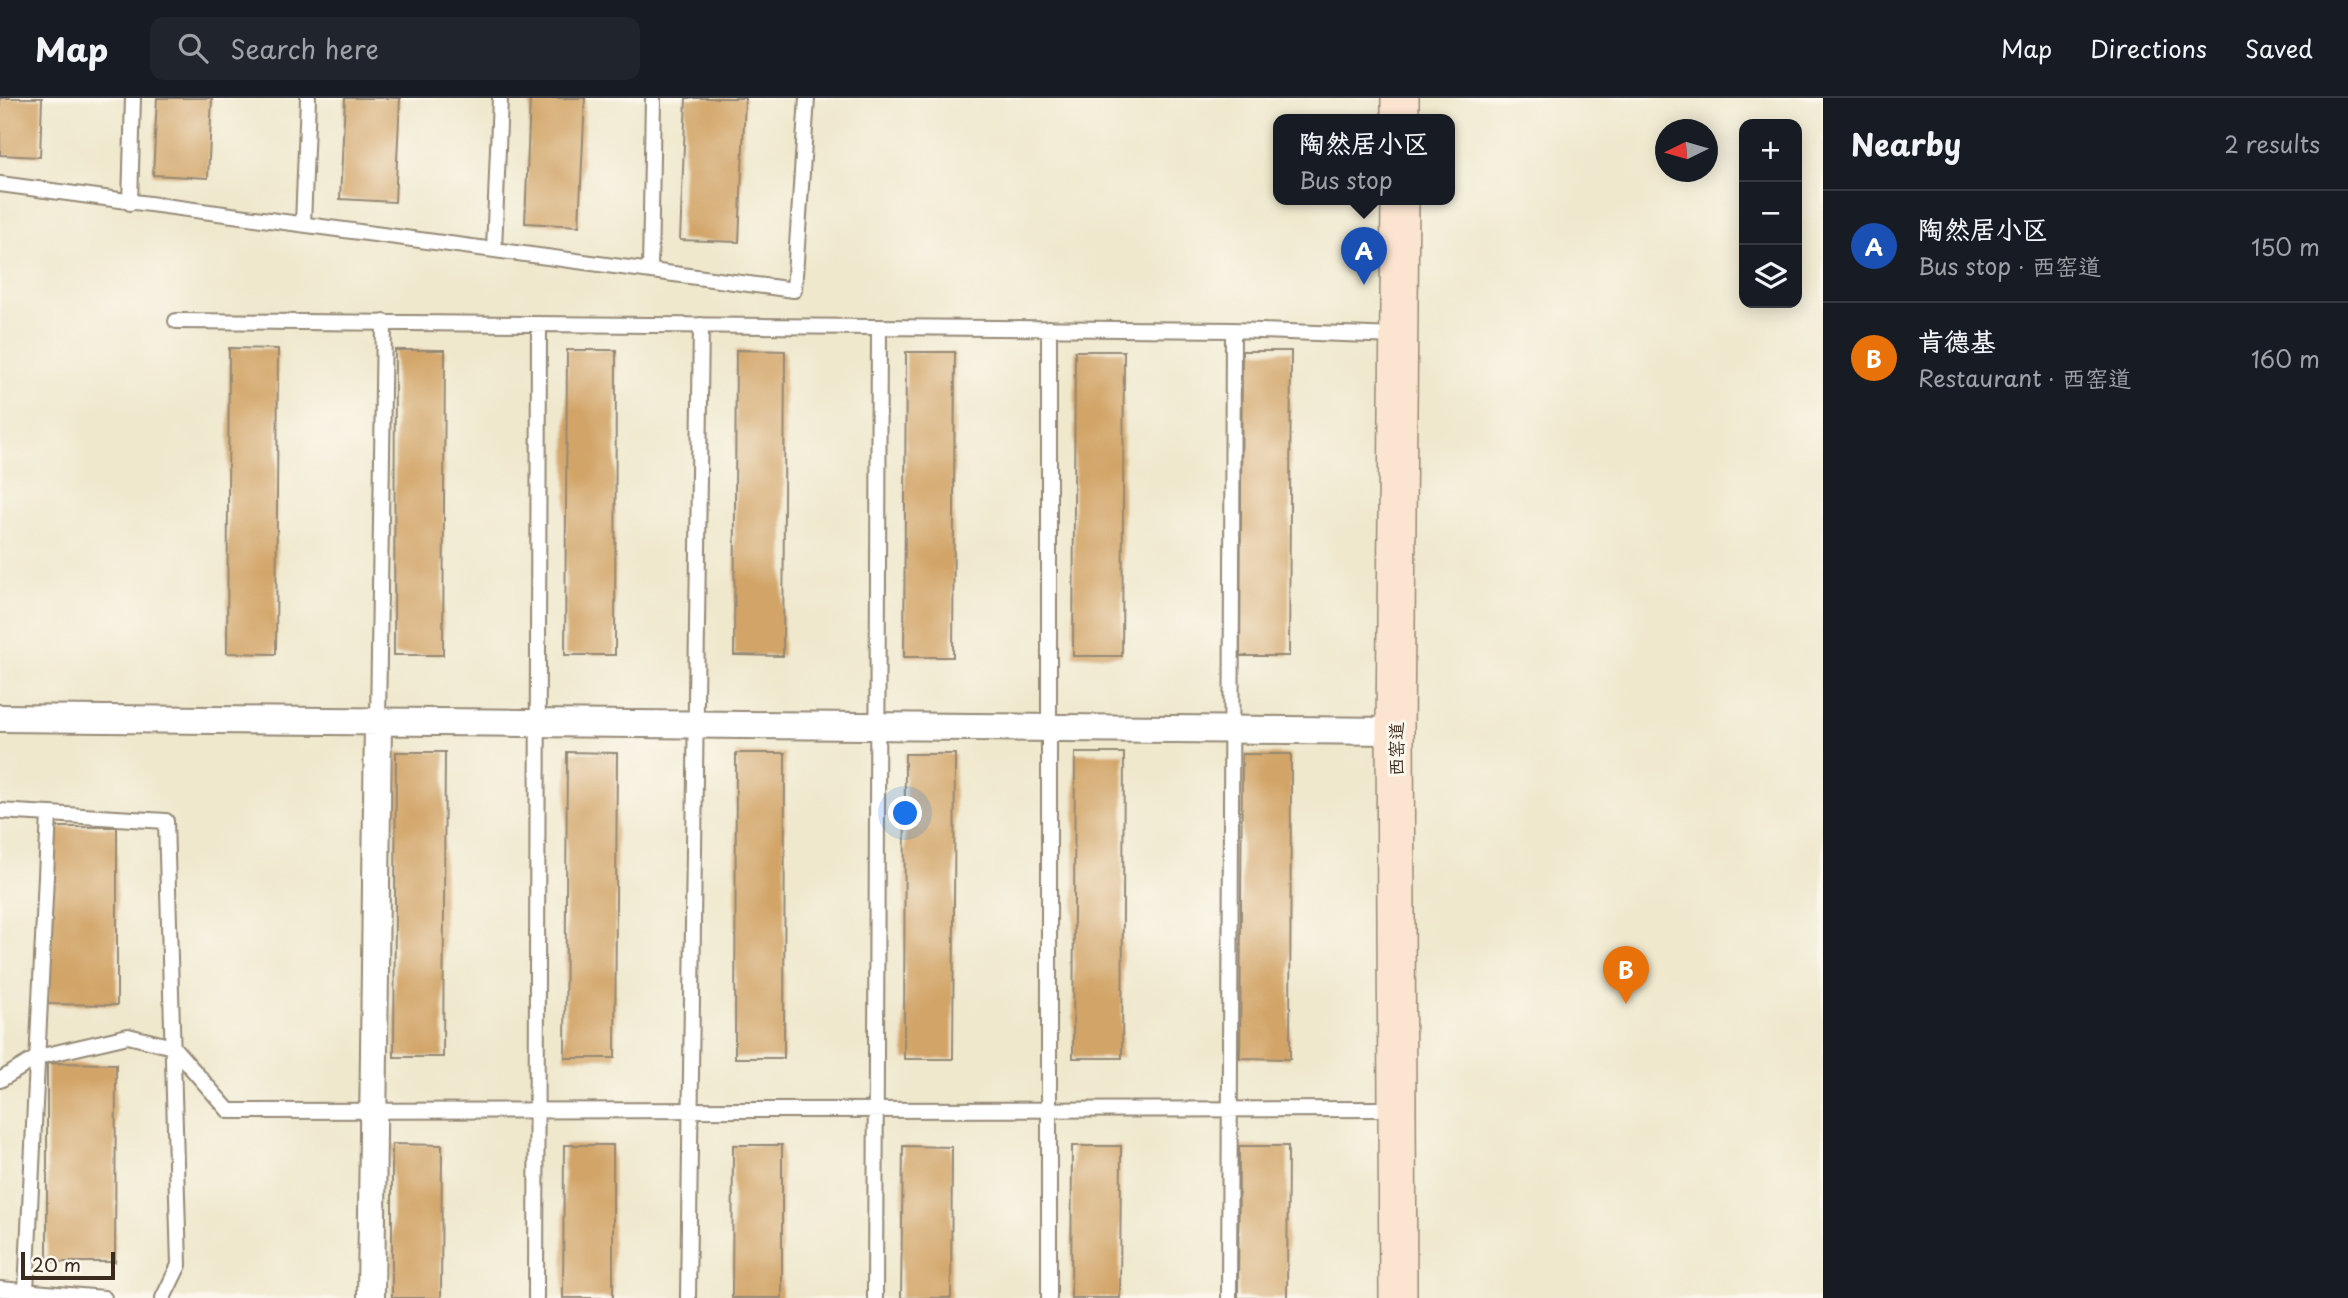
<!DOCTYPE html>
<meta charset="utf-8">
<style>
:root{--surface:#171b24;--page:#20242c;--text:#f1f3f6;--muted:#9ea1a6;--line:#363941;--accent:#b45309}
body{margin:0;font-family:"Playpen Sans","LXGW WenKai TC",sans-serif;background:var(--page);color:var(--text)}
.controls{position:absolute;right:21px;top:21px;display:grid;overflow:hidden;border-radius:14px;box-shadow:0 4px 18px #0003}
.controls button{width:63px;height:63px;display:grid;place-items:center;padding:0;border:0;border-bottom:2px solid var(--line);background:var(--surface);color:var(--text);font:35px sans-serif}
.compass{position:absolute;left:1655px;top:21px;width:63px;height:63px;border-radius:50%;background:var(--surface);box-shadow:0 4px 18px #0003;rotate:265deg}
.scale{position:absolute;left:21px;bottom:18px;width:94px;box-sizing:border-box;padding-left:7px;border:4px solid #3b2a1e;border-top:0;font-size:19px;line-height:24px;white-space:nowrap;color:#3b2a1e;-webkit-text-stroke:5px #fbf7ec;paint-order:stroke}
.you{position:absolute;left:906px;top:716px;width:24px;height:24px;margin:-18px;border:5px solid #fff;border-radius:50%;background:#1a73e8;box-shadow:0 0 0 10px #1a73e833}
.badge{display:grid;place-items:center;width:46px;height:46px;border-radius:50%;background:var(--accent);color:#fff;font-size:23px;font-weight:700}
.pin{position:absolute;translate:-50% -58px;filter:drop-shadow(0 2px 4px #0008)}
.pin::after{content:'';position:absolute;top:37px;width:24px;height:21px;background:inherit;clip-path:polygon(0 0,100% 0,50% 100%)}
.popup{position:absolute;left:1273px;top:16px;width:182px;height:91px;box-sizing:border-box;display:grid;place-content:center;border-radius:14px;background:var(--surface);filter:drop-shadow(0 2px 5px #0005);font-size:23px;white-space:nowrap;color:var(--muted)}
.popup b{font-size:26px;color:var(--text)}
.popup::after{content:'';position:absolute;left:50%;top:100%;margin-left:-14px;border:14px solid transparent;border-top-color:var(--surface)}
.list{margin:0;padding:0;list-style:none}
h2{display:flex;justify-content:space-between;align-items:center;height:91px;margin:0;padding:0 28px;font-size:30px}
h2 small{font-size:23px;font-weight:400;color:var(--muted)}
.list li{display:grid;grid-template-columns:46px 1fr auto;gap:21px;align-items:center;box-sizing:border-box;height:112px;padding:0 28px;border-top:2px solid var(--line)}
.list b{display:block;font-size:26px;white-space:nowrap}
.list p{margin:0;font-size:23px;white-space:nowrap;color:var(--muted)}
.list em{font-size:23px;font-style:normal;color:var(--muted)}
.icon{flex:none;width:38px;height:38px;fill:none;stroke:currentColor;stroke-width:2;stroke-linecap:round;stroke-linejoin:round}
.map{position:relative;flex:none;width:1823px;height:1200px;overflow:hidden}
header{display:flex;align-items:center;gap:42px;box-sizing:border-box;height:98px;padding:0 35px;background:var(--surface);border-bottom:2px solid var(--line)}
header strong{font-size:33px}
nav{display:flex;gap:38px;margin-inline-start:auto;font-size:24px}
.search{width:490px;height:63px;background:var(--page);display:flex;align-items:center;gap:18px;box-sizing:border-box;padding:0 24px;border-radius:14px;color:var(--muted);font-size:26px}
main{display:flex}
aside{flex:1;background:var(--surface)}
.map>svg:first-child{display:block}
.building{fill:#d2a468}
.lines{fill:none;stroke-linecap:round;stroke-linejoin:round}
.lane-casing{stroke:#958976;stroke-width:18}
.street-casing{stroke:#958976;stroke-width:30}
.secondary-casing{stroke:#958976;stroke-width:40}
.lane{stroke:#fff;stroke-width:14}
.street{stroke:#fff;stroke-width:26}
.secondary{stroke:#fce5d0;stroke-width:37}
.labels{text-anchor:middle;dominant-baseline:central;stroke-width:6;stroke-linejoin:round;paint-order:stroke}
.street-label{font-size:18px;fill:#3b2a1e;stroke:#fbf7ec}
</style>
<header>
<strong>Map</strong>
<div class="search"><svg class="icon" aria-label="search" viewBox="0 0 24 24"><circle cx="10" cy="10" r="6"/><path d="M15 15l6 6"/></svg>Search here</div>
<nav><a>Map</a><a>Directions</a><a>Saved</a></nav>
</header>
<main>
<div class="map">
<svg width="1823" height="1200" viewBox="0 0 1823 1200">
<rect width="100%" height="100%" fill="#fbf7ec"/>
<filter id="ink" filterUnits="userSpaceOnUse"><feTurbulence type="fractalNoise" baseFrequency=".0143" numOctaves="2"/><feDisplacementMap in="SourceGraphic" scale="14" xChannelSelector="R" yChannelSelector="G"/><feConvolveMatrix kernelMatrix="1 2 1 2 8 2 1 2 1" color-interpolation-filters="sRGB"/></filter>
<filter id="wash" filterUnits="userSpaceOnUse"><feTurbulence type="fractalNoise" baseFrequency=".00686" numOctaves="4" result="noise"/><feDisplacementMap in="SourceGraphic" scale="28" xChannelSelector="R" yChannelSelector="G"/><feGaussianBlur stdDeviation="1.57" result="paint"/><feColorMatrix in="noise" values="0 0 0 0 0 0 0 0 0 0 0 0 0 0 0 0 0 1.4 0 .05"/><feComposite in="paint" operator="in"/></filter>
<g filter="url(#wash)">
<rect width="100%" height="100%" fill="#efe8cd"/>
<g id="blocks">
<path class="building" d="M0 0H42L40 59 0 57Z
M157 0H212L208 80 153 77Z
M345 0H400L395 104 340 101Z
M530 0H585L579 128 525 125Z
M686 0H745L739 144 680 142Z
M229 250 278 251 276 556 227 555Z
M395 252H445L443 557H394Z
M567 252H616L615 557H565Z
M736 252 785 253 783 558 734 557Z
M1075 253H1124L1122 558H1073Z
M1242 253H1291L1289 558H1240Z
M906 254H955L953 559H904Z
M396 654H445L443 959H394Z
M567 654 617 655 615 960H565Z
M736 655H785L784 960H735Z
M1075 655H1124L1122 960H1073Z
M905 656H955L953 961H904Z
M1242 656H1291L1290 961 1240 960Z
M48 729H117V907L48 906Z
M47 965 116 966 115 1164H47Z
M392 1046 442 1047 441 1200H392Z
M564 1047H613V1200H563Z
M733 1047H782V1200H732Z
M903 1048 952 1049 951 1200H901Z
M1072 1048H1121L1120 1200H1071Z
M1239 1048H1288L1287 1200H1238Z"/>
</g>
</g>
<g filter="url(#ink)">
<use href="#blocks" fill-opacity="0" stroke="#958976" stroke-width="2"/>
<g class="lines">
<defs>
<path id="lane" d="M0 86 794 192 807 0
M130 105 133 0
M303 126 308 0
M494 152 500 0
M650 173 653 0
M176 223 1233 232 1397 238
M378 623 384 224
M0 713 166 723 179 1167 163 1200
M0 982 38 959 128 938 173 949 229 1013 1396 1011
M0 1191 104 1200
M26 1193 49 716
M536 1200 539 226
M688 1200 701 227
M875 1200 879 229
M1049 1200V230
M1229 1200 1233 232"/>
<path id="street" d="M0 620 1395 633
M371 1200 378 623"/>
<path id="secondary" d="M1400 21V0
M1398 1200 1395 633 1400 101"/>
</defs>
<use href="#lane" class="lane-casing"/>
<use href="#street" class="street-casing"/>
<use href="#secondary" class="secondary-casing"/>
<use href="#lane" class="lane"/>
<use href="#street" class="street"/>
<use href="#secondary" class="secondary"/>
</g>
</g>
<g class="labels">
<g class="street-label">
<text transform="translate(1395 651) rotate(-90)">西窑道</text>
</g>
</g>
</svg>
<div class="controls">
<button>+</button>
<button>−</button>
<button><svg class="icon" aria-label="layers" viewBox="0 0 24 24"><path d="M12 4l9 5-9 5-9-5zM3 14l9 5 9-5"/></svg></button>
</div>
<svg class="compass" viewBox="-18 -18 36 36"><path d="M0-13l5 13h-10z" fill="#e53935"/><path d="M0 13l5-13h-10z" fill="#9ea1a6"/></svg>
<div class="scale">20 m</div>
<div class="you"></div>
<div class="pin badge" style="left:1364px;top:187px;background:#1a4fb4">A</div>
<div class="popup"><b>陶然居小区</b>Bus stop</div>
<div class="pin badge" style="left:1626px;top:906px;background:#e8710a">B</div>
</div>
<aside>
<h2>Nearby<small>2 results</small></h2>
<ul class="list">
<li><span class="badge" style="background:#1a4fb4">A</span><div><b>陶然居小区</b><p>Bus stop · 西窑道</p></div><em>150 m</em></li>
<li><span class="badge" style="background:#e8710a">B</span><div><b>肯德基</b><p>Restaurant · 西窑道</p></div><em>160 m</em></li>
</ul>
</aside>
</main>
